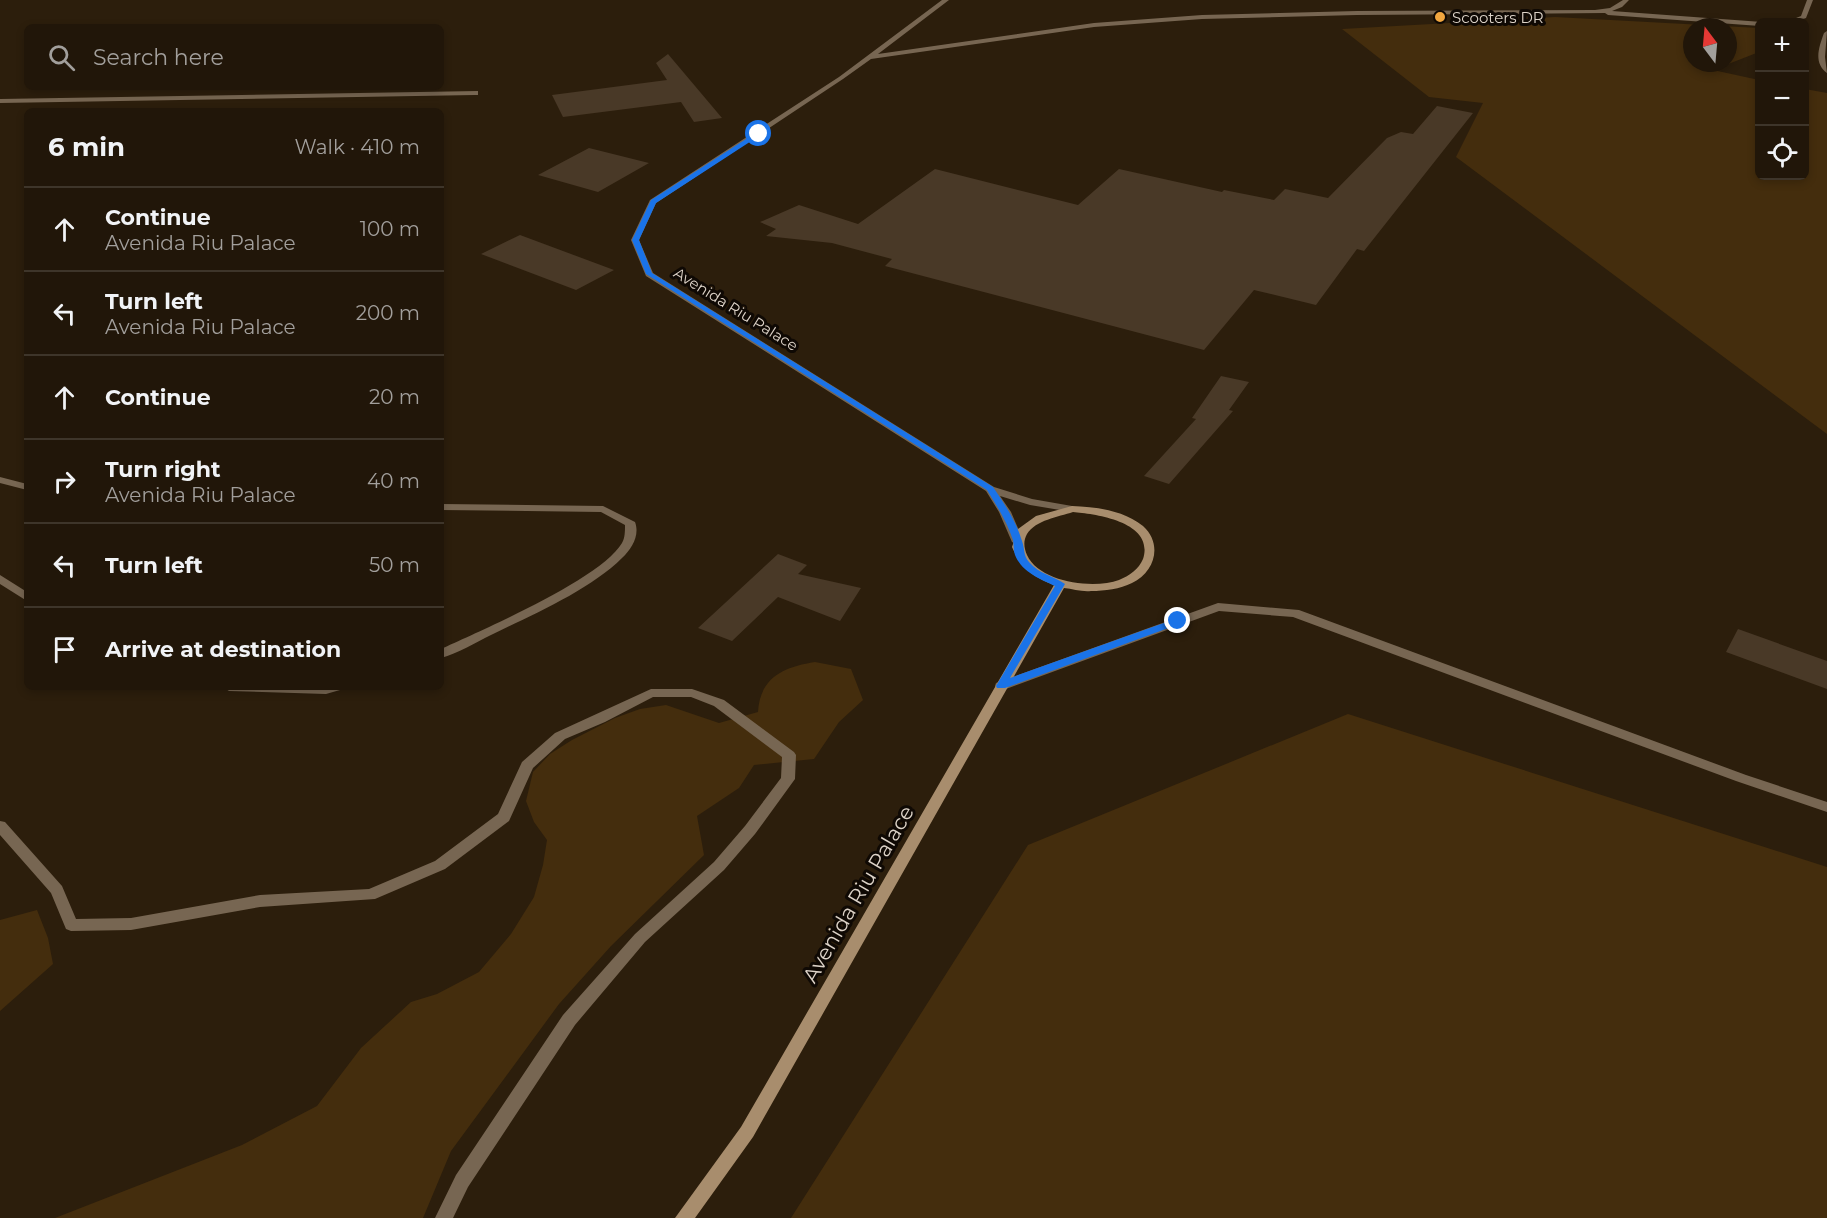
<!DOCTYPE html>
<meta charset="utf-8">
<style>
:root{--surface:#211609;--page:#2d2317;--text:#f1f3f6;--muted:#a29f9c;--line:#3e352a}
body{margin:0;font-family:Montserrat,sans-serif;background:var(--page);color:var(--text)}
.controls{position:absolute;right:18px;top:18px;display:grid;overflow:hidden;border-radius:9px;box-shadow:0 3px 9px #0003}
.controls button{width:54px;height:54px;display:grid;place-items:center;padding:0;border:0;border-bottom:2px solid var(--line);background:var(--surface);color:var(--text);font:30px sans-serif}
.compass{position:absolute;left:1683px;top:18px;width:54px;height:54px;border-radius:50%;background:var(--surface);box-shadow:0 3px 9px #0003;rotate:344deg}
.stop{position:absolute;width:18px;height:18px;margin:-14px;border:4px solid #1a73e8;border-radius:50%;background:#fff}
.stop.end{background:#1a73e8;border-color:#fff;box-shadow:0 2px 6px #0008}
.list{margin:0;padding:0;list-style:none}
h2{display:flex;justify-content:space-between;align-items:center;height:78px;margin:0;padding:0 24px;font-size:26px}
h2 small{font-size:20px;font-weight:400;color:var(--muted)}
.list li{display:grid;grid-template-columns:39px 1fr auto;gap:18px;align-items:center;box-sizing:border-box;height:84px;padding:0 24px;border-top:2px solid var(--line)}
.list b{display:block;font-size:22px;white-space:nowrap}
.list p{margin:0;font-size:20px;white-space:nowrap;color:var(--muted)}
.list em{font-size:20px;font-style:normal;color:var(--muted)}
.icon{flex:none;width:33px;height:33px;fill:none;stroke:currentColor;stroke-width:2;stroke-linecap:round;stroke-linejoin:round}
.map{position:relative;flex:none;width:1827px;height:1218px;overflow:hidden}
.search{position:absolute;background:var(--surface);box-shadow:0 3px 9px #0003;left:24px;top:24px;width:420px;height:66px;display:flex;align-items:center;gap:15px;box-sizing:border-box;padding:0 21px;border-radius:9px;color:var(--muted);font-size:22px}
.panel{position:absolute;background:var(--surface);box-shadow:0 3px 9px #0003;left:24px;top:108px;width:420px;height:582px;border-radius:9px}
.map>svg:first-child{display:block}
.green{fill:#442d0d;fill-rule:evenodd}
.building{fill:#493927}
.lines{fill:none;stroke-linecap:round;stroke-linejoin:round}
.lane{fill:#776652;fill-rule:evenodd}
.street{fill:#776652;fill-rule:evenodd}
.secondary{fill:#a88d6d;fill-rule:evenodd}
.route{fill:#1a73e8}
.poi-dot{fill:#f1a63f;stroke:#0f0904;stroke-width:2}
.labels{text-anchor:middle;dominant-baseline:central;stroke-width:6;stroke-linejoin:round;paint-order:stroke}
.far-poi-label{font-size:15px;fill:#ddd3c8;stroke:#0f0904;text-anchor:start}
.far-street-label{font-size:15px;fill:#ddd3c8;stroke:#0f0904}
.near-street-label{font-size:21px;fill:#ddd3c8;stroke:#0f0904}
</style>
<div class="map">
<svg width="1827" height="1218" viewBox="0 0 1827 1218">
<rect width="100%" height="100%" fill="#2c1e0c"/>
<path class="green" d="M1555 17 1759 28V52L1713 70 1759 80 1760 176H1804L1805 89 1827 93V434L1456 157 1483 103 1429 97 1342 29ZM1692 27H1728V63H1692Z
M815 662 851 669 863 700 839 722 814 759 754 765 739 788 697 816 704 855 611 946 559 1004 451 1151 423 1218H55L242 1145 317 1106 361 1048 411 1002 437 994 479 972 511 934 534 897 543 865 547 840 534 822 526 801 533 772 550 754 572 740 615 718 640 709 666 705 719 723 758 712C760 677 784 667 815 662Z
M1348 714 1827 867V1218H791L1028 845Z
M37 910 48 938 53 964 0 1011V920Z"/>
<path class="building" d="M668 54 722 118 694 122 681 102 563 117 552 95 667 80 656 63Z
M1437 106 1473 113 1364 251 1357 249 1316 305 1254 290 1204 350 885 266 892 259 832 243 766 236 776 229 760 222 799 205 858 224 935 169 1078 205 1119 169 1222 192 1224 190 1274 200 1285 189 1328 198 1387 138 1401 132 1413 134Z
M589 148 649 163 598 192 538 175Z
M520 235 614 270 576 290 481 254Z
M1221 376 1249 382 1229 410 1233 411 1169 484 1144 476 1196 419 1192 418Z
M778 554 807 565 798 574 861 588 840 621 778 597 732 641 698 628Z
M1738 629 1827 661V689L1726 652Z"/>
<g class="lines">
<path class="lane" d="M1827 31 1825 57 1827 73C1813 63 1819 47 1824 33Z
M478 91V95H475L0 103V99Z
M651 689H692L724 700 794 752 796 755 795 779 755 834 724 870 645 942 575 1025 468 1187 453 1218H435L456 1175 563 1015 635 934 714 862 745 826 781 778 782 757 714 706 691 697H653L605 722 565 739 533 768 509 821 445 869 375 899 260 907 131 930 71 931 66 929 51 893 0 835V821L5 822 62 886 76 919 131 918 260 895 369 889 435 861 498 814 522 762 555 733Z"/>
<path class="street" d="M942 0H949L878 54 1094 23 1202 15 1357 11 1595 10 1610 8 1623 0H1629L1622 7 1612 11 1762 22H1760V26L1608 15 1605 13 1357 15 1202 19 1094 27 871 59 843 79 656 203 639 240 653 273 994 487 1032 499 1072 506 1078 509 1072 512 1030 505 1000 496 1011 512 1024 542 1018 545 1012 542 999 512 986 491 646 276 631 240 650 200 839 77Z
M1807 0H1813L1806 18 1794 22H1786L1801 16Z
M0 477 27 484V490L0 483Z
M441 504 603 506 635 522C640 535 632 549 622 558 590 590 532 615 491 635 475 643 458 653 441 658V649C482 630 601 579 622 543 625 538 625 531 625 525L601 512 441 510Z
M0 575 27 592V601L0 584Z
M1218 603 1299 610 1746 775 1827 802V812L1736 781 1293 617 1219 611 1006 689H996L995 686 996 683Z
M223 687H341L340 690 326 694 229 691Z"/>
<path class="secondary" d="M1072 506C1096 507 1123 510 1143 526 1163 544 1155 572 1132 583 1120 589 1105 591 1091 591 1082 592 1073 589 1064 588L753 1137 695 1218H675L741 1127 1054 585C1032 576 1022 569 1012 547L1018 529 1036 516ZM1073 512C1096 514 1155 522 1143 559 1139 569 1129 576 1119 580 1094 589 1040 583 1027 555 1024 548 1023 541 1027 534 1036 520 1058 517 1073 512Z"/>
</g>
<path class="route" d="M757 132 762 134 656 203 639 240 652 273 993 487C1004 503 1016 521 1022 541 1025 549 1023 555 1029 562 1039 574 1054 576 1065 584L1010 678 1175 619H1182V623L1005 688H997L996 686 1055 586C1039 579 1021 571 1015 555 1013 550 1014 545 1013 540 1007 522 997 506 987 490L646 274 632 240 651 200Z"/>
<circle class="poi-dot" cx="1440" cy="17" r="6"/>
<g class="labels">
<g class="far-poi-label">
<text x="1452" y="17">Scooters DR</text>
</g>
<g class="far-street-label">
<text transform="translate(736 309) rotate(32)">Avenida Riu Palace</text>
</g>
<g class="near-street-label">
<text transform="translate(858 894) rotate(-60)">Avenida Riu Palace</text>
</g>
</g>
</svg>
<div class="controls">
<button>+</button>
<button>−</button>
<button><svg class="icon" aria-label="locate" viewBox="0 0 24 24"><circle cx="12" cy="12" r="6"/><path d="M12 2v4M12 18v4M2 12h4M18 12h4"/></svg></button>
</div>
<svg class="compass" viewBox="-18 -18 36 36"><path d="M0-13l5 13h-10z" fill="#e53935"/><path d="M0 13l5-13h-10z" fill="#a29f9c"/></svg>
<div class="stop" style="left:759px;top:134px"></div>
<div class="stop end" style="left:1178px;top:621px"></div>
<div class="search"><svg class="icon" aria-label="search" viewBox="0 0 24 24"><circle cx="10" cy="10" r="6"/><path d="M15 15l6 6"/></svg>Search here</div>
<section class="panel">
<h2>6 min<small>Walk · 410 m</small></h2>
<ul class="list">
<li><svg class="icon" aria-label="ahead" viewBox="0 0 24 24"><path d="M12 20V5M6 11l6-6 6 6"/></svg><div><b>Continue</b><p>Avenida Riu Palace</p></div><em>100 m</em></li>
<li><svg class="icon" aria-label="left" viewBox="0 0 24 24"><path d="M17 20v-9H6M10 6l-5 5 5 5"/></svg><div><b>Turn left</b><p>Avenida Riu Palace</p></div><em>200 m</em></li>
<li><svg class="icon" aria-label="ahead" viewBox="0 0 24 24"><path d="M12 20V5M6 11l6-6 6 6"/></svg><div><b>Continue</b></div><em>20 m</em></li>
<li><svg class="icon" aria-label="right" viewBox="0 0 24 24"><path d="M7 20v-9h11M14 6l5 5-5 5"/></svg><div><b>Turn right</b><p>Avenida Riu Palace</p></div><em>40 m</em></li>
<li><svg class="icon" aria-label="left" viewBox="0 0 24 24"><path d="M17 20v-9H6M10 6l-5 5 5 5"/></svg><div><b>Turn left</b></div><em>50 m</em></li>
<li><svg class="icon" aria-label="arrive" viewBox="0 0 24 24"><path d="M6 21V4h12l-3 4 3 4H6"/></svg><div><b>Arrive at destination</b></div></li>
</ul>
</section>
</div>
